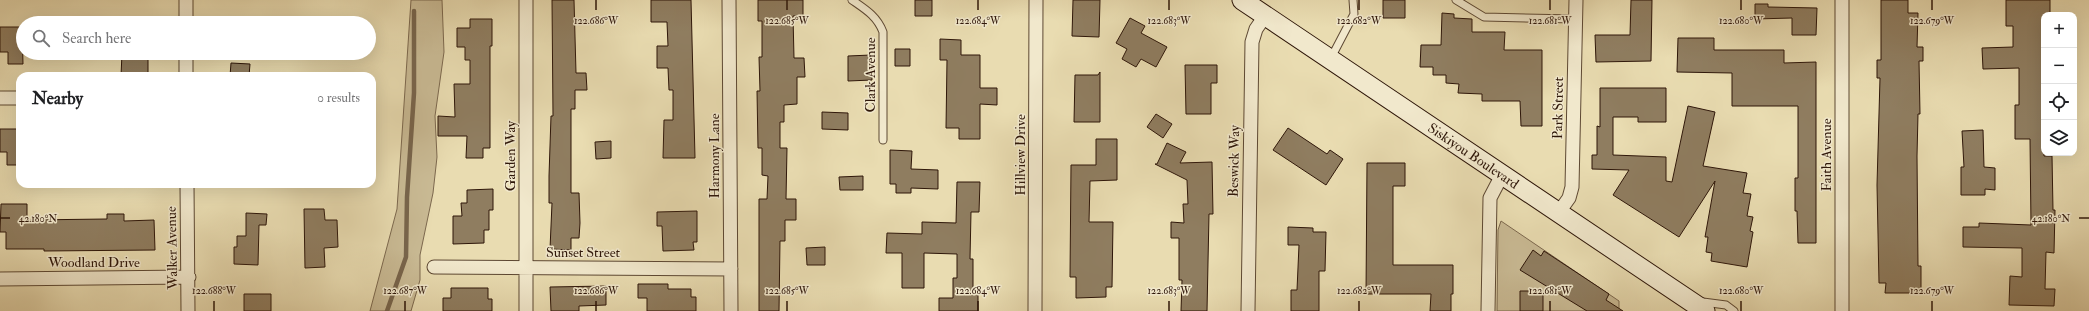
<!DOCTYPE html>
<meta charset="utf-8">
<style>
:root{--surface:#fff;--page:#f6f6f6;--text:#202124;--muted:#757577;--line:#e0e0e0}
body{margin:0;font-family:"IM FELL Double Pica",serif;background:var(--page);color:var(--text)}
.controls{position:absolute;right:12px;top:12px;display:grid;overflow:hidden;border-radius:8px;box-shadow:0 4px 16px #0002}
.controls button{width:36px;height:36px;display:grid;place-items:center;padding:0;border:0;border-bottom:1px solid var(--line);background:var(--surface);color:var(--text);font:20px sans-serif}
.list{margin:0;padding:0;list-style:none}
h2{display:flex;justify-content:space-between;align-items:center;height:52px;margin:0;padding:0 16px;font-size:17px}
h2 small{font-size:13px;font-weight:400;color:var(--muted)}
.icon{flex:none;width:22px;height:22px;fill:none;stroke:currentColor;stroke-width:2;stroke-linecap:round;stroke-linejoin:round}
.map{position:relative;flex:none;width:2089px;height:311px;overflow:hidden}
.search{position:absolute;background:var(--surface);box-shadow:0 4px 16px #0002;left:16px;top:16px;width:360px;height:44px;display:flex;align-items:center;gap:10px;box-sizing:border-box;padding:0 14px;border-radius:22px;color:var(--muted);font-size:15px}
.panel{position:absolute;background:var(--surface);box-shadow:0 4px 16px #0002;left:16px;top:72px;width:360px;height:116px;border-radius:12px}
.map>svg:first-child{display:block}
.green{fill:#c9ba94;stroke:#7c684e}
.lines{fill:none;stroke-linecap:round;stroke-linejoin:round}
.stream{stroke:#78654c;stroke-width:4.5}
.building{fill:#8f7d60;stroke:#2e1609}
.lane-casing{stroke:#5d4833;stroke-width:9}
.street-casing{stroke:#5d4833;stroke-width:15}
.secondary-casing{stroke:#2e1609;stroke-width:21}
.lane{stroke:#f1e8cc;stroke-width:7}
.street{stroke:#f1e8cc;stroke-width:13}
.secondary{stroke:#f1e8cc;stroke-width:19}
.ticks{fill:none;stroke:#2e1609;stroke-width:1.5}
.labels{text-anchor:middle;dominant-baseline:central;stroke-width:3;stroke-linejoin:round;paint-order:stroke}
.street-label{font-size:14px;fill:#2e1609;stroke:#f1e8cc}
.ticks-label{font-size:10px;text-anchor:middle;fill:#2e1609;stroke:#f1e8cc;stroke-width:3;stroke-linejoin:round;paint-order:stroke}
</style>
<div class="map">
<svg width="2089" height="311" viewBox="0 0 2089 311">
<rect width="100%" height="100%" fill="#e9dcb1"/>
<filter id="stains"><feTurbulence type="fractalNoise" baseFrequency=".005" numOctaves="4"/><feColorMatrix values="0 0 0 0 .2 0 0 0 0 .09 0 0 0 0 .02 0 0 0 .5 -.17"/></filter>
<radialGradient id="worn" r=".72"><stop offset=".6" stop-color="#630" stop-opacity="0"/><stop offset="1" stop-color="#630" stop-opacity=".3"/></radialGradient>
<path class="green" d="M411 0H442L444 52 435 116 437 157 433 193 420 255V280L411 311H370L397 209Z
M1501 221 1619 301V311H1497L1498 230Z"/>
<g class="lines">
<path class="stream" d="M387 311 406 257 407 197 414 93V11"/>
</g>
<path class="building" d="M552 0H574L576 73H586L587 90H575V109H571V193H579L580 223 579 238H571V250L550 249 552 203H549V176L551 116H553Z
M651 0H691L695 158H663L664 120H673V90H669L668 68H657V46H668L667 22H651Z
M758 0H803V16H793L794 58H804L805 77H797V104L784 105V122H780V148H787L786 199H796V220H785V241H780L779 311H759V199H767L768 176 762 175V148H758L757 91H760L759 57H762V21H758Z
M915 0H932V16H915Z
M1073 0H1100L1099 37 1072 36Z
M1383 0H1405V18H1383Z
M1631 0H1652L1651 61 1596 62 1595 35H1630Z
M1881 0H1908V13H1918L1917 47H1923V61H1919L1920 114H1918L1917 156 1918 266H1921V293H1885L1886 283H1879L1877 185 1880 78H1877V60H1881Z
M2006 0H2050V15H2044V156H2052L2053 210H2055L2054 253 2046 252 2045 289H2055L2054 306 2009 305 2010 276 2022 277V248L1963 247V227H1979V223L2031 225 2030 139H2015V105H2019V68L1983 69 1982 48 2013 47V26H2006Z
M1755 4H1768V7L1817 8 1816 35H1792V18L1755 19Z
M1442 13 1454 14V18L1472 19V32H1505L1504 50H1542V126H1521L1520 101H1482V94L1458 93 1459 84 1446 83V75H1433V67H1420L1421 45H1441Z
M1130 18 1145 26 1141 33 1167 47 1156 67 1141 59 1136 67 1122 59 1127 49 1116 43Z
M470 19H492V46H490V148H483V158H466L467 136H438V116L455 117 454 84H470V60H465V47H457V28H470Z
M0 27H22L23 64H8V52H0Z
M1678 38H1714V50H1784V63L1816 62V243H1798L1797 211H1795V178H1798V106H1732V73L1677 72Z
M940 39 961 40V55H980V88H997V105L980 104V139H959V128H946L947 60H940Z
M895 49H910V66H895Z
M122 53H148V76H121Z
M871 55 872 80 848 81V56Z
M231 63 250 64 249 76H230Z
M1185 65H1217V83H1211V114H1186Z
M1100 72V122H1074L1075 75H1098Z
M1600 88H1666V122H1638V117H1613V155L1666 157V181L1672 182 1688 106 1715 112 1703 166 1747 173 1743 193 1751 194 1747 216 1753 217 1750 231 1753 232 1747 267 1711 261 1712 253 1706 252 1708 237H1705L1715 181 1679 237 1613 195 1629 170 1592 169V155H1597V126L1600 127Z
M822 112 848 113V130L822 129Z
M1156 114 1172 124 1163 138 1147 127Z
M1288 128 1327 154 1330 150 1343 159 1326 185 1273 150Z
M0 129H20V165H7V152H0Z
M1983 130 1984 167 1995 168V190L1985 189V195H1961V167H1964L1962 131Z
M1096 139H1117V180L1090 181 1089 222H1113L1112 287H1106V297L1076 298V277H1070L1071 165H1096Z
M611 141V158L596 159 595 142Z
M1167 143 1186 152 1180 163 1212 162 1213 214H1209L1207 311H1181L1182 280H1179V238H1171V222L1184 223 1183 204H1188L1187 180 1155 164H1157Z
M890 150 912 151 911 169 938 170V189L911 188V193H896V184H890Z
M1367 163H1405V186H1393V265H1453V294H1451V311H1430L1431 294H1366Z
M863 176V190H840L839 177Z
M957 182H980L979 212H971L970 259H973V288H978V311H939V298H953V278H957V254L924 253V288H902V253H886L887 233 922 234V222L956 223Z
M493 189V210H489V230H484V243L453 244V216H462L461 203H467V190Z
M1 204H27V220L107 219V214H124V221L154 220 155 250 44 251V249H6V232H0Z
M304 209H324L325 220H337L338 247 324 248 325 267 305 268Z
M697 211V242H693L694 250 663 251 662 226H657V212Z
M246 213 267 214 266 225H259L258 265 234 264V247H237V236H246Z
M1288 227 1313 228V232H1326L1325 271H1319V311H1291V290H1297L1299 245H1288Z
M825 247V265H807L806 248Z
M1533 250 1541 256 1544 251 1609 294 1606 300 1623 311H1587L1520 270Z
M638 284H668V289H691V297H696V311H647V298H638Z
M606 286V305L579 306V311H551L550 287Z
M451 288H488V299H492V311H443V298H451Z
M1520 291H1543V311H1520Z
M244 294H271V311H244Z"/>
<g class="lines">
<defs>
<path id="lane" d="M852 0C865 9 877 16 883 32V140
M1456 0 1484 17 1575 19
M1331 58 1354 14 1353 0
M1703 302 1726 305 1734 311"/>
<path id="street" d="M186 0V23
M526 0V311
M729 0 731 311
M186 53V76
M0 98H20
M187 184 188 311
M1559 212 1569 198 1572 187 1576 0
M434 267 731 269
M0 279 189 277
M1035 311 1036 0
M1248 311 1252 42 1256 29 1265 16
M1488 311 1490 198 1502 175
M1842 311V0"/>
<g id="secondary">
<path id="s1" d="M1242 0 1705 311"/>
</g>
</defs>
<use href="#lane" class="lane-casing"/>
<use href="#street" class="street-casing"/>
<use href="#secondary" class="secondary-casing"/>
<use href="#lane" class="lane"/>
<use href="#street" class="street"/>
<use href="#secondary" class="secondary"/>
</g>
<path class="ticks" d="M596 0V10M787 0V10M978 0V10M1169 0V10M1359 0V10M1550 0V10M1741 0V10M1932 0V10M0 218H10M2079 218H2089M214 301V311M405 301V311M596 301V311M787 301V311M978 301V311M1169 301V311M1359 301V311M1550 301V311M1741 301V311M1932 301V311"/>
<g class="labels">
<g class="street-label">
<text transform="translate(870 75) rotate(-90)">Clark Avenue</text>
<text transform="translate(1558 108) rotate(-89)">Park Street</text>
<text transform="translate(1020 155) rotate(-90)">Hillview Drive</text>
<text stroke="none"><textPath href="#s1" startOffset="279">Siskiyou Boulevard</textPath></text>
<text transform="translate(1826 155) rotate(-90)">Faith Avenue</text>
<text transform="translate(510 156) rotate(-90)">Garden Way</text>
<text transform="translate(714 156) rotate(-90)">Harmony Lane</text>
<text transform="translate(1234 161) rotate(-89)">Beswick Way</text>
<text transform="translate(172 248) rotate(-91)">Walker Avenue</text>
<text x="583" y="252">Sunset Street</text>
<text x="94" y="262">Woodland Drive</text>
</g>
</g>
<g class="ticks-label">
<text x="596" y="24">122.686°W</text>
<text x="787" y="24">122.685°W</text>
<text x="978" y="24">122.684°W</text>
<text x="1169" y="24">122.683°W</text>
<text x="1359" y="24">122.682°W</text>
<text x="1550" y="24">122.681°W</text>
<text x="1741" y="24">122.680°W</text>
<text x="1932" y="24">122.679°W</text>
<text x="38" y="222">42.180°N</text>
<text x="2051" y="222">42.180°N</text>
<text x="214" y="294">122.688°W</text>
<text x="405" y="294">122.687°W</text>
<text x="596" y="294">122.686°W</text>
<text x="787" y="294">122.685°W</text>
<text x="978" y="294">122.684°W</text>
<text x="1169" y="294">122.683°W</text>
<text x="1359" y="294">122.682°W</text>
<text x="1550" y="294">122.681°W</text>
<text x="1741" y="294">122.680°W</text>
<text x="1932" y="294">122.679°W</text>
</g>
<rect width="100%" height="100%" filter="url(#stains)"/>
<rect width="100%" height="100%" fill="url(#worn)"/>
</svg>
<div class="controls">
<button>+</button>
<button>−</button>
<button><svg class="icon" aria-label="locate" viewBox="0 0 24 24"><circle cx="12" cy="12" r="6"/><path d="M12 2v4M12 18v4M2 12h4M18 12h4"/></svg></button>
<button><svg class="icon" aria-label="layers" viewBox="0 0 24 24"><path d="M12 4l9 5-9 5-9-5zM3 14l9 5 9-5"/></svg></button>
</div>
<div class="search"><svg class="icon" aria-label="search" viewBox="0 0 24 24"><circle cx="10" cy="10" r="6"/><path d="M15 15l6 6"/></svg>Search here</div>
<section class="panel">
<h2>Nearby<small>0 results</small></h2>
<ul class="list">
</ul>
</section>
</div>
